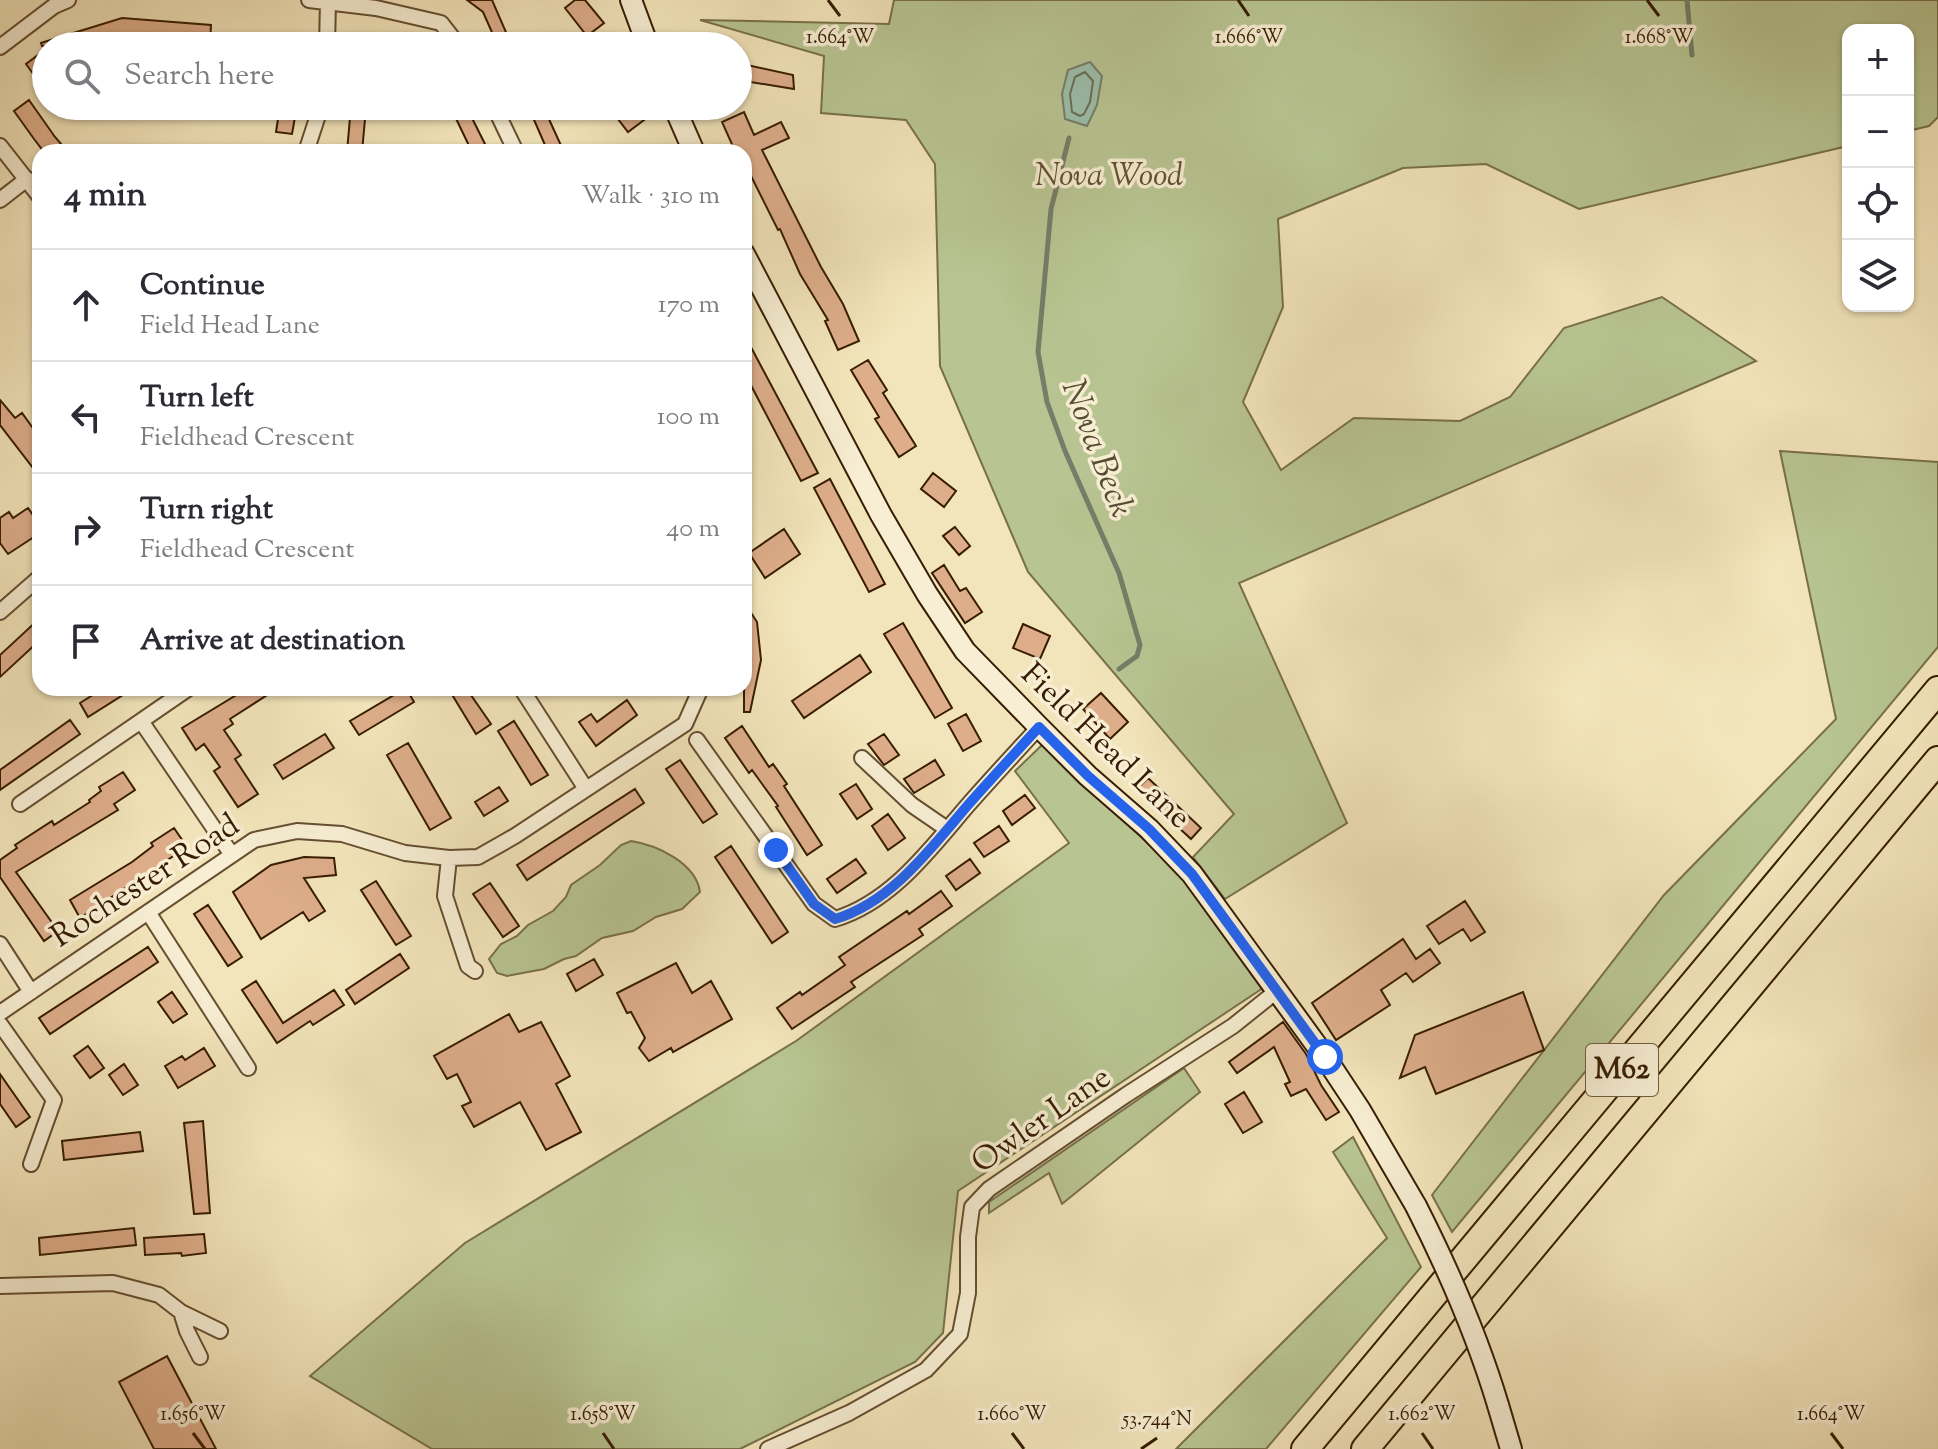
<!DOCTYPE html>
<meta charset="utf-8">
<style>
:root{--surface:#fff;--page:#f7f7f7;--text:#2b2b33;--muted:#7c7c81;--line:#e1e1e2}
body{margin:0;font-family:"Sorts Mill Goudy",serif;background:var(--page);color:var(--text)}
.controls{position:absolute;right:24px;top:24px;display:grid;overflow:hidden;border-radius:16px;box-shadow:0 2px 6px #0004}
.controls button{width:72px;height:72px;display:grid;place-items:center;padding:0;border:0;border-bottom:2px solid var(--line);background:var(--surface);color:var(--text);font:40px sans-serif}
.stop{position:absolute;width:24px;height:24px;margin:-18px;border:6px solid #2563eb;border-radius:50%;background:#fff}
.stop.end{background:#2563eb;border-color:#fff;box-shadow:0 2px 8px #0008}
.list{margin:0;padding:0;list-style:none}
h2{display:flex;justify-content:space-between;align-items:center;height:104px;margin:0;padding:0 32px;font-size:34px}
h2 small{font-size:26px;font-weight:400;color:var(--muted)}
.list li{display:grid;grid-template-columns:52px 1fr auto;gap:24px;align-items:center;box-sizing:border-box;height:112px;padding:0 32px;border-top:2px solid var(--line)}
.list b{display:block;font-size:30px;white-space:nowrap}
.list p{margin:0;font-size:26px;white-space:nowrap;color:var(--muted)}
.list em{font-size:26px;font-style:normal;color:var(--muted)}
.icon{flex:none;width:44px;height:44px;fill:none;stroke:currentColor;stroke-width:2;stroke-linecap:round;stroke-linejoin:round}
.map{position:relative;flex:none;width:1938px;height:1449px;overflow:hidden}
.search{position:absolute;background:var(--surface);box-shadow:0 2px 6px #0004;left:32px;top:32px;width:720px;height:88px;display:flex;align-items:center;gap:20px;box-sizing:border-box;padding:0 28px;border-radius:44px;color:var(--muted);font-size:30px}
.panel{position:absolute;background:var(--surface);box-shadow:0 2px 6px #0004;left:32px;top:144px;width:720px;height:552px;border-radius:24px}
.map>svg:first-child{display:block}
.green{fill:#b8c592;stroke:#78704a;stroke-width:2}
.water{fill:#9cbfac;stroke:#747e68;stroke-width:2}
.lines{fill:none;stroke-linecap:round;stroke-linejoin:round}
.shore{stroke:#6a6e56;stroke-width:2}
.stream{stroke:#747e68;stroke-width:5}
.building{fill:#deae8b;stroke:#371c01;stroke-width:2}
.minor-casing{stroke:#664e30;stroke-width:18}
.secondary-casing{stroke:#371c01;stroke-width:24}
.motorway-casing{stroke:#371c01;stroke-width:30}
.minor{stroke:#f7eed3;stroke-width:14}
.secondary{stroke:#f7eed3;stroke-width:20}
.motorway{stroke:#f3e5bb;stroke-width:26}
.secondary-bridge-casing{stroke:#371c01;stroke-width:24;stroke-linecap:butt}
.secondary-bridge{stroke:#f7eed3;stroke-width:20}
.route{stroke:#2563eb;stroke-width:10}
.ticks{fill:none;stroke:#371c01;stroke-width:3}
.labels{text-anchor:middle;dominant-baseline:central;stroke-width:7;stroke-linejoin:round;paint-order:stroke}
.shield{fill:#f7eed3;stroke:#715b40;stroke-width:2}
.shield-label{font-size:30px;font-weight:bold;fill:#371c01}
.park-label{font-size:32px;font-style:italic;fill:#5e4f2c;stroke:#f7eed3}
.street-label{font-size:32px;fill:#371c01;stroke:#f7eed3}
.water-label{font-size:34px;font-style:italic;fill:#554d34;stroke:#f7eed3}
.ticks-label{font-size:20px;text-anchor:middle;fill:#371c01;stroke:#f7eed3;stroke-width:7;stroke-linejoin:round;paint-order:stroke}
</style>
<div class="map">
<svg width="1938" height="1449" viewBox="0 0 1938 1449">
<rect width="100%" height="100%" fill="#f3e5bb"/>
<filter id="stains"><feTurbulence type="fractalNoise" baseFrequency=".0025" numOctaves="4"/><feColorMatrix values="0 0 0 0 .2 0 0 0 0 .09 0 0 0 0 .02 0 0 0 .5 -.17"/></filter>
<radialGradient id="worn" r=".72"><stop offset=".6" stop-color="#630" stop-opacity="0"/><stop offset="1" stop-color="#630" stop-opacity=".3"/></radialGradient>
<path class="green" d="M894 0H1938V117L1929 126 1908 131V30H1848V146L1579 209 1486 164 1403 168 1278 219 1283 307 1243 402 1281 470 1354 418 1460 421 1510 397 1564 328 1662 297 1756 361 1239 583 1347 823 1225 899 1193 857 1234 814 1028 572 940 366 935 164 906 120 821 113 824 56 700 20 889 24Z
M1780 451 1938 462V647L1452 1232 1432 1195 1664 895 1836 719Z
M1042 745 1183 876 1263 988 958 1191 943 1333 915 1362 740 1449H432L310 1376 465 1243 796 1041 1069 843 1015 771Z
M631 841C657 845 696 863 700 892L682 909 656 917 633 931 602 938 576 956 564 959 544 969 507 976 497 973 489 959 501 944 517 936 528 925 553 911 566 897 571 885 600 865 621 845Z
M1184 1068 1200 1092 1062 1204 1049 1173 989 1213V1202Z
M1353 1137 1421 1267 1266 1449H1176L1387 1238 1333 1152Z"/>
<path class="water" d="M1090 62 1102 76 1097 105 1087 126 1065 119 1062 94 1068 70Z"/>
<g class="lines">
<path class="shore" d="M1085 72 1093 81 1090 102 1084 114 1080 116 1072 112 1070 94 1075 77Z"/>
<path class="stream" d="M1687 0 1692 55
M1069 138 1051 209 1038 352 1047 402 1065 451 1119 573 1140 645 1137 656 1119 669"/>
</g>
<path class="building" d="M467 0H492L512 46H498L483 12Z
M575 0H585L604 23 587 36 565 8Z
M122 18 211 25 210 44 117 38 92 46H42L41 43Z
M46 49V72L37 79 26 64Z
M738 63 793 75 794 89 738 80Z
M29 100 55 137 68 152H44L34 139 14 111Z
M280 106H297L292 134 276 132Z
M351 106 366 108 362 152H347Z
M450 106H466L489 152H472Z
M528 106H543L564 152H548Z
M608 106H633L644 120 628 132Z
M744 112 754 135 781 122 789 138 762 150 821 267 843 304 859 341 838 350 825 321 828 320 800 274 780 229 778 230 744 162V152L735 151 722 122Z
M744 334 818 473 801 481 744 372Z
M868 360 887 390 883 393 916 446 899 457 875 419 879 417 851 370Z
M0 400 15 418 22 413 40 438V477L0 425Z
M933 473 956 491 944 507 921 489Z
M830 479 885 584 869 592 814 488Z
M28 508 33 515 40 510V533L8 554 0 543V518L9 512 13 518Z
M955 527 970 546 959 555 943 536Z
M784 529 800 554 765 578 749 553Z
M944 565 960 591 966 588 982 612 965 623 932 573Z
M744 602 757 622 761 660 750 712H744Z
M40 618V640L0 677V655Z
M903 623 952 708 935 718 884 634Z
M1023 624 1050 636 1040 659 1013 648Z
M860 655 871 672 804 718 792 701Z
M104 688H134L88 717 80 703Z
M248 688H278L230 719 233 724 224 730 241 755 235 759 258 794 238 807 214 771 220 767 204 744 196 750 182 728Z
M406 688 414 702 359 735 350 721Z
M448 688H466L491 724 476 734Z
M1101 693 1128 722 1110 739 1083 709Z
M627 700 637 715 596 746 579 722 591 714 597 722Z
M966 714 981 741 963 751 948 724Z
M70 720 80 734 0 790V770Z
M514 721 548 775 531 785 498 731Z
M742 726 769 767 773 764 787 784 784 786 822 845 807 855 776 807 778 806 752 770 749 773 725 738Z
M325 734 334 748 283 779 274 765Z
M884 734 899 755 884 765 868 744Z
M408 743 451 818 430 830 387 755Z
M680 760 717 814 703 823 666 769Z
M935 760 944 775 914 793 904 779Z
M123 772 135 790 114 804 118 810 16 872 58 931 44 941 0 877V860L17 848 15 845 52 821 54 825 90 802 89 800 101 791 99 787Z
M1148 778 1201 828 1191 839 1137 789Z
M856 784 872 809 857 819 840 794Z
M499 787 508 801 484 816 475 802Z
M635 789 644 803 527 880 517 865Z
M1025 795 1035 808 1012 825 1003 811Z
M888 814 905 838 888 850 872 826Z
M999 826 1009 841 984 857 974 843Z
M174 828 187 847 80 918 70 900 132 862 153 846 151 843Z
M731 846 788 932 772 943 715 857Z
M304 857 334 858 336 875 304 878 325 911 309 921 303 912 261 939 233 892 271 865Z
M856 859 866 873 837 893 827 879Z
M970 859 980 873 956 890 946 876Z
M376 881 411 936 396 945 361 890Z
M490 883 519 926 503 937 473 894Z
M941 891 952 906 919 929 923 935 851 982 855 987 792 1029 777 1008 800 992 802 995 845 965 839 957 907 911 909 914Z
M1465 901 1485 932 1471 941 1463 929 1439 944 1427 926Z
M208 905 242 957 228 966 194 914Z
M1403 939 1416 959 1430 949 1440 963 1413 982 1406 973 1381 990 1390 1005 1336 1040 1312 1003Z
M148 947 158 962 50 1034 39 1018Z
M400 954 409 968 355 1004 346 990Z
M594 959 603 975 576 991 567 974Z
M676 963 692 993 711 981 732 1019 673 1052 671 1048 649 1061 639 1048 645 1038 631 1012 627 1013 617 993Z
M256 981 283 1023 334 990 344 1005 313 1025 310 1021 277 1043 242 990Z
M172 992 187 1014 173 1023 158 1002Z
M1523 992 1544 1050 1436 1094 1425 1067 1400 1078 1415 1035Z
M509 1014 519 1032 541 1022 570 1076 556 1084 581 1132 546 1150 520 1102 474 1127 462 1106 471 1102 457 1074 447 1079 434 1056Z
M1283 1022 1306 1054 1321 1085 1339 1112 1326 1120 1306 1089 1291 1096 1285 1084 1290 1082 1274 1047 1237 1073 1229 1062Z
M88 1046 104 1068 90 1078 74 1056Z
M204 1048 215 1066 178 1088 165 1066 182 1056 185 1060Z
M124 1064 138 1085 123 1095 109 1075Z
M0 1074 30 1117 16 1127 0 1104Z
M1244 1092 1262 1122 1243 1133 1225 1104Z
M203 1121 210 1213 194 1214 184 1123Z
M140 1132 143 1151 64 1160 62 1141Z
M134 1228 136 1245 40 1255 39 1238Z
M204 1234 206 1253 182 1256 181 1253 145 1255 144 1238Z
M167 1356 216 1449H154L119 1382Z"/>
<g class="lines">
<defs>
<path id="minor" d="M309 0 376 8 441 23 459 46
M327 46 328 1
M0 47 54 6 68 0
M494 106 516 152
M0 146 40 197
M306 152 321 106
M0 200 27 179
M0 612 40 577
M189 688 141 721 232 855
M521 688 586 789
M697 740 814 904 835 919C892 902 931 848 968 805 991 779 1015 753 1039 727
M862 758 912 805 947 829
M20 804 141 721
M449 858 445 896 468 966 475 971
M148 912 248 1068
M0 944 31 992
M0 1013 254 840 297 831 342 834 405 853 449 858 478 857 515 836 685 724 701 688
M0 1024 54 1100 31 1164
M0 1286 113 1283 159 1295 181 1312 220 1331
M181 1312 187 1331 200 1357
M768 1449 849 1413 926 1370 960 1334 968 1293V1237L972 1207 989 1189 1126 1095 1233 1026 1278 990"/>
<path id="secondary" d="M631 0 648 46
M674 106 694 152
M744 254 881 515 927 594 965 651 1039 727 1088 776 1149 829 1192 874 1325 1057 1360 1110 1416 1206
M1498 1405 1511 1449"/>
<path id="motorway" d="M1305 1449 1938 690
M1365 1449 1938 760"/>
</defs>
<use href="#minor" class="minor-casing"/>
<use href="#secondary" class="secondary-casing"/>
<use href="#motorway" class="motorway-casing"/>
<use href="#minor" class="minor"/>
<use href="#secondary" class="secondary"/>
<use href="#motorway" class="motorway"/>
<defs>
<path id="secondary-bridge" d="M1416 1206C1449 1271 1477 1335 1498 1405"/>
</defs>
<use href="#secondary-bridge" class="secondary-bridge-casing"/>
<use href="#secondary-bridge" class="secondary-bridge"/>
</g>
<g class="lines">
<path class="route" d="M776 850 814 904 835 919C892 902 931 848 968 805 991 779 1015 753 1039 727L1088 776 1149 829 1192 874 1325 1057"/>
</g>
<path class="ticks" d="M828 0 840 16M1238 0 1249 16M1647 0 1659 16M193 1433 205 1449M603 1433 614 1449M1012 1433 1024 1449M1422 1433 1433 1449M1831 1433 1843 1449M1141 1449 1157 1438"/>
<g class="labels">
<rect class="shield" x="1586" y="1044" width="72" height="52" rx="6"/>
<g class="shield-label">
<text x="1622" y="1070">M62</text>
</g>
<g class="park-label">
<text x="1109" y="177">Nova Wood</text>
</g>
<g class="street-label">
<text transform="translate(1105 747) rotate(44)">Field Head Lane</text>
<text transform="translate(146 882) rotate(-33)">Rochester Road</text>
<text transform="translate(1042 1121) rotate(-35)">Owler Lane</text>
</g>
<g class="water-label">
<text transform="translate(1096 449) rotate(69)">Nova Beck</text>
</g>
</g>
<g class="ticks-label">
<text x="840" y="43">1.664°W</text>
<text x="1249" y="43">1.666°W</text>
<text x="1659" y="43">1.668°W</text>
<text x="193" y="1420">1.656°W</text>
<text x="603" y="1420">1.658°W</text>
<text x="1012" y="1420">1.660°W</text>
<text x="1422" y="1420">1.662°W</text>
<text x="1831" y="1420">1.664°W</text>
<text x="1157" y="1425">53.744°N</text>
</g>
<rect width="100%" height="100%" filter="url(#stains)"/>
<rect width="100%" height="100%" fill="url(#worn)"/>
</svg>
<div class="controls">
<button>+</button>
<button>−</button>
<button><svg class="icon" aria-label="locate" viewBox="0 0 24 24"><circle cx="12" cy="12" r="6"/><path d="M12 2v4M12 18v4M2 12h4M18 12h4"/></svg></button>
<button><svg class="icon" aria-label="layers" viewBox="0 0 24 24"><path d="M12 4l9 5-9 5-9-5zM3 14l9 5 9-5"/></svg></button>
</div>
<div class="stop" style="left:1325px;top:1057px"></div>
<div class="stop end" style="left:776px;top:850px"></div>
<div class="search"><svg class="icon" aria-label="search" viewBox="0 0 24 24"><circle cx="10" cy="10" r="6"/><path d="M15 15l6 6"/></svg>Search here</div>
<section class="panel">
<h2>4 min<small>Walk · 310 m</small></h2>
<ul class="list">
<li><svg class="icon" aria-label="ahead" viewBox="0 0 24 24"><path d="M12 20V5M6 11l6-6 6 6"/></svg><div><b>Continue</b><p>Field Head Lane</p></div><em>170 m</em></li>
<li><svg class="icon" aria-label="left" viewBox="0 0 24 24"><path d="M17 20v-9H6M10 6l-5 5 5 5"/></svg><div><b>Turn left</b><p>Fieldhead Crescent</p></div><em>100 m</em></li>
<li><svg class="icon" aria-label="right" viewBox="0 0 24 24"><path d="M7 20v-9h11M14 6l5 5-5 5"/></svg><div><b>Turn right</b><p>Fieldhead Crescent</p></div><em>40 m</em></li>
<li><svg class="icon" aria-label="arrive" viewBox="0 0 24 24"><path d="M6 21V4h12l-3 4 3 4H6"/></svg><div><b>Arrive at destination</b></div></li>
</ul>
</section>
</div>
